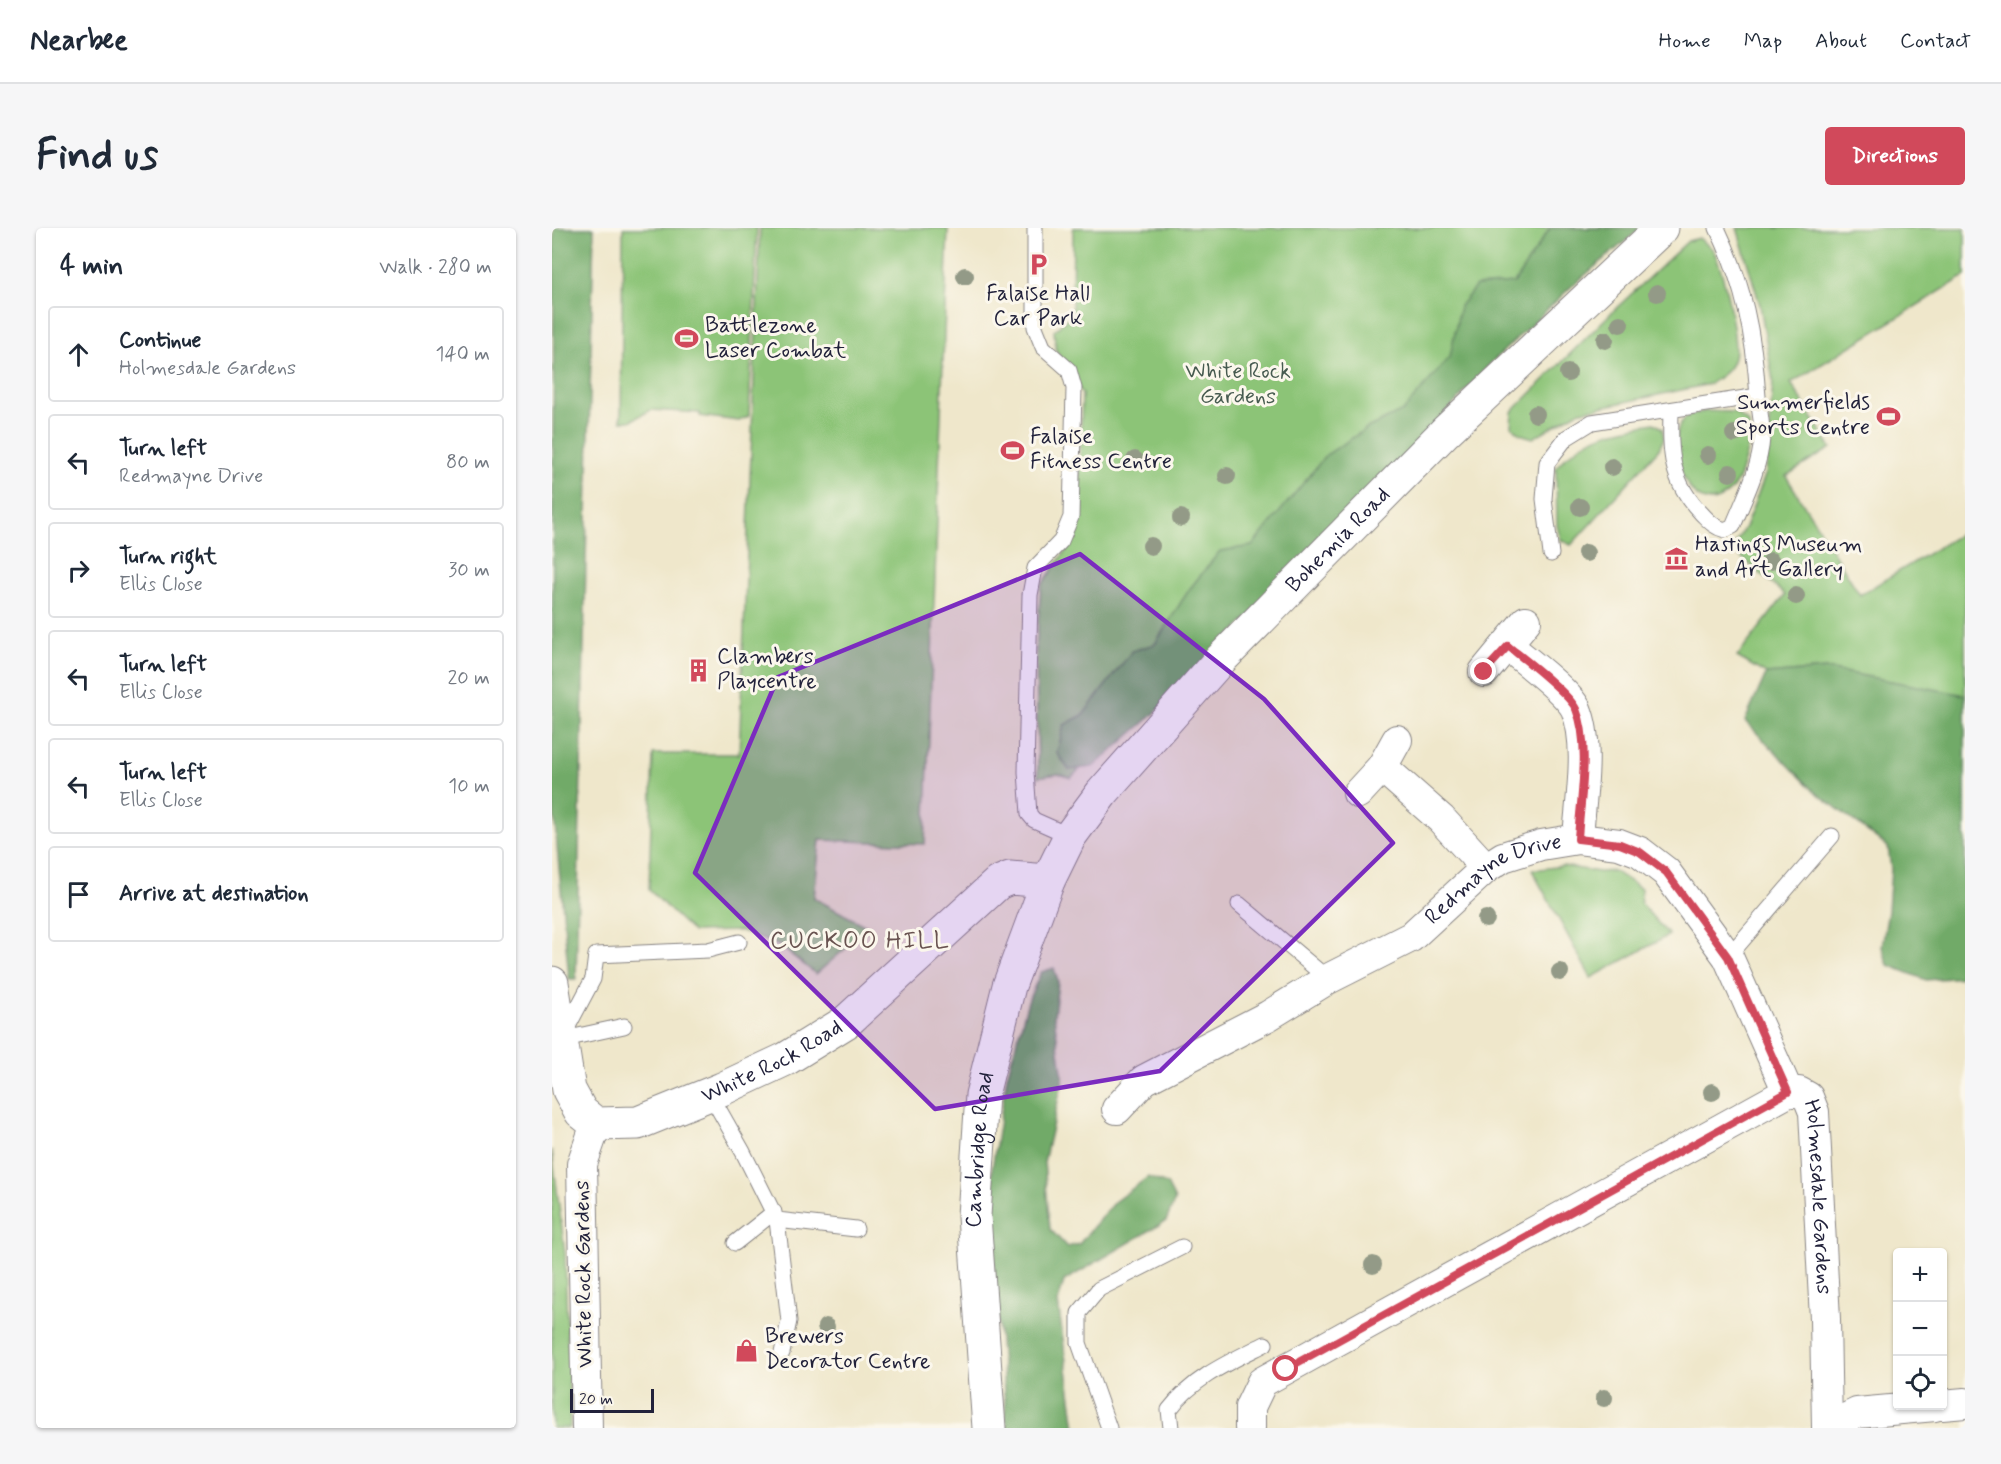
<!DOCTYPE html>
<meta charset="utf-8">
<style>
:root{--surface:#fff;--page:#f6f6f7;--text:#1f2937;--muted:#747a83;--line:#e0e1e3;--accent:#d1495b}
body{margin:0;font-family:Mynerve,sans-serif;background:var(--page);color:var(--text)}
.controls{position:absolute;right:18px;bottom:18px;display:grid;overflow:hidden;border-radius:6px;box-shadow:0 2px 4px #0004}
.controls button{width:54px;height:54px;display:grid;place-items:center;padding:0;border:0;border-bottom:2px solid var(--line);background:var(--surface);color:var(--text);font:30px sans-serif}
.scale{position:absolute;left:18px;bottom:15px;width:84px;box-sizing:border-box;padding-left:6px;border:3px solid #22223b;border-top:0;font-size:16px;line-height:21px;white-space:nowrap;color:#22223b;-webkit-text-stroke:4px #fbf7ec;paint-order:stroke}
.stop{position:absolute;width:18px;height:18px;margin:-14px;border:4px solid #d1495b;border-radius:50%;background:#fff}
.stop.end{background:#d1495b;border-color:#fff;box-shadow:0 2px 6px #0008}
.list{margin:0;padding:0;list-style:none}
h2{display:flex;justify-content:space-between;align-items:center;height:78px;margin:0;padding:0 24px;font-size:26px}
h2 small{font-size:20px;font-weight:400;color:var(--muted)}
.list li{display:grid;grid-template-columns:39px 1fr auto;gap:18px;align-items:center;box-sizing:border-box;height:96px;margin:0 12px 12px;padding:0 12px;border:2px solid var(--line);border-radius:6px}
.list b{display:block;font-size:22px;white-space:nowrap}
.list p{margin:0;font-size:20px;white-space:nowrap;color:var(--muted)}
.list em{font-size:20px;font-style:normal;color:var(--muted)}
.icon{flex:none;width:33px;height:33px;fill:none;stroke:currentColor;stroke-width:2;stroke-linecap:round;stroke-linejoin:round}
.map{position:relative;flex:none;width:1413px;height:1200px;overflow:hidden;border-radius:6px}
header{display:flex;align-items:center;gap:36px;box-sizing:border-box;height:84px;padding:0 30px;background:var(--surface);border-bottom:2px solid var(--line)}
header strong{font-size:28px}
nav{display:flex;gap:33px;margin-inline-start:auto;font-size:21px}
.intro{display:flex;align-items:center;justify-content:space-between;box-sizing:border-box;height:144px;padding:0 36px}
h1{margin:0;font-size:42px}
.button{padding:15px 27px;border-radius:6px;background:var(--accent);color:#fff;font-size:21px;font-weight:700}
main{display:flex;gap:36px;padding:0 36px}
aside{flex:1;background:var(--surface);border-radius:6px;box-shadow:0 2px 4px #0004}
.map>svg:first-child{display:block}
.green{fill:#8cc477;stroke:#577359;stroke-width:1.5}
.forest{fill:#71aa68;stroke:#4a6652;stroke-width:1.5}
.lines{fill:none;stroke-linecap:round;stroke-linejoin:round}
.lane-casing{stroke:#888483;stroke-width:17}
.street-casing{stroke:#888483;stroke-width:32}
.secondary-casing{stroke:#888483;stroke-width:35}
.highway-casing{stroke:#888483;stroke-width:35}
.lane{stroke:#fff;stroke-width:15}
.street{stroke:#fff;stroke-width:30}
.secondary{stroke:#fff;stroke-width:33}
.highway{stroke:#fff;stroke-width:33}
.tree{fill:#939a87}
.route{stroke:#d1495b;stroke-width:8}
.marked{fill:#7b2cbf;fill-opacity:0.2;stroke:#7b2cbf;stroke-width:4.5;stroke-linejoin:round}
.labels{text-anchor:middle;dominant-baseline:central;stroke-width:6;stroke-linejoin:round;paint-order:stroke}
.poi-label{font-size:22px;fill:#22223b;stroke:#fbf7ec;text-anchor:start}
.park-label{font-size:22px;fill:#475b50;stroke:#fbf7ec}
.street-label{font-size:22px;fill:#22223b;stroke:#fbf7ec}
.neighbourhood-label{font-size:24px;letter-spacing:1.5px;fill:#695350;stroke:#fbf7ec}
</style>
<header>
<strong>Nearbee</strong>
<nav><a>Home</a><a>Map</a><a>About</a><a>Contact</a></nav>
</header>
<div class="intro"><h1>Find us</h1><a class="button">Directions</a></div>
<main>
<aside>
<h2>4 min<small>Walk · 280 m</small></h2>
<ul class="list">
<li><svg class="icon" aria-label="ahead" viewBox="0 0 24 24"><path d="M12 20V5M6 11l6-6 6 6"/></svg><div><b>Continue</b><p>Holmesdale Gardens</p></div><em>140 m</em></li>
<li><svg class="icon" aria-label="left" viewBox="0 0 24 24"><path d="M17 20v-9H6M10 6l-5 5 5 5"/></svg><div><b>Turn left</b><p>Redmayne Drive</p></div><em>80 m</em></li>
<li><svg class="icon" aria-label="right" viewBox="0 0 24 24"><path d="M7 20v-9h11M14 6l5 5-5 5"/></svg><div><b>Turn right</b><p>Ellis Close</p></div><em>30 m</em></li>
<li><svg class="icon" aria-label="left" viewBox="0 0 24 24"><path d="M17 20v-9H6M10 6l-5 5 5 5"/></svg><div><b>Turn left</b><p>Ellis Close</p></div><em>20 m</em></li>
<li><svg class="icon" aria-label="left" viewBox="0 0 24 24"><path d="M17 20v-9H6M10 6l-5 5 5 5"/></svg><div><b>Turn left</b><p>Ellis Close</p></div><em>10 m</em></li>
<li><svg class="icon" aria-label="arrive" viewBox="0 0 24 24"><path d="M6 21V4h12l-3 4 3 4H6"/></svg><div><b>Arrive at destination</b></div></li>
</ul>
</aside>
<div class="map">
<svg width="1413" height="1200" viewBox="0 0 1413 1200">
<rect width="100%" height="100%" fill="#fbf7ec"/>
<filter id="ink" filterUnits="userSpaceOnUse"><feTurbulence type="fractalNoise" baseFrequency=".0167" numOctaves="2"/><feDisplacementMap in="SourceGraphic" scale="12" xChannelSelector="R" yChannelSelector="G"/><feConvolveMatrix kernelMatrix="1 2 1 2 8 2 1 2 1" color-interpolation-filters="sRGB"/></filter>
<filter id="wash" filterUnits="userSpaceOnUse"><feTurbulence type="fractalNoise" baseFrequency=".008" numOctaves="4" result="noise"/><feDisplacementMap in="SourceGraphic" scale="24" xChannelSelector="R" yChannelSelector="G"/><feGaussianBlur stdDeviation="1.35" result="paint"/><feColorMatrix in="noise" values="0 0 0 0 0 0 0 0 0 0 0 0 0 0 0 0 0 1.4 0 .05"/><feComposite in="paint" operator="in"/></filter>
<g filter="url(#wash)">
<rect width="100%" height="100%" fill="#efe7cb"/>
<path class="green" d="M71 0H205L197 188 187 193 148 188V185L99 182 78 193H69Z
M208 0H396L373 616 268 612 262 670 317 700 264 746 228 718 189 703 141 704 97 662 101 526H187Z
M521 0H1068L722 342 519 550 506 546 486 549 484 421 489 358 526 305 530 166 504 122 502 103 520 86Z
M1185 0H1413V48L1239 155 1279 220 1234 248 1308 367 1413 303V467L1275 441 1214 446 1185 429 1233 367 1180 321 1194 297 1214 245 1221 153 1208 77Z
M1147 10C1151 14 1158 18 1161 22 1171 37 1188 117 1181 133 1178 143 1166 150 1158 156L1025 184 981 210 968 206 959 198 960 184 1058 86 1136 13Z
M1154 183 1182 184 1197 195C1199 213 1194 227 1189 244 1183 264 1160 285 1141 264 1127 249 1114 203 1136 188 1140 185 1149 185 1154 183Z
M1102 195 1110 200 1112 210 1107 221 1019 317 1009 312 1005 298 1004 239C1034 206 1059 203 1102 195Z
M1011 638 1047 644 1062 643 1089 661V676L1117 707 1039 750 980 642Z
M0 922 13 1025 18 1200H0Z"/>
<path class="forest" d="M2 0H42L24 751H17L0 563Z
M998 0H1089L1019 59 941 133 858 224 602 486 541 539 517 542 505 525 512 497 531 487 580 423 603 416 636 363 668 323 700 318 774 227 817 199 851 183 898 129 908 78 924 58 962 55Z
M1275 441 1413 467V749L1374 752 1336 737 1330 719 1336 683 1339 641 1336 619 1262 563 1193 493 1214 446Z
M502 740 506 754 502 788 511 851 492 934 498 1001 515 1019 527 1016 562 974 596 949 615 956 623 972 614 993 512 1053 506 1074 523 1200H455L438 991 440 941 455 848 476 773 489 744Z"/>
</g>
<g filter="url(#ink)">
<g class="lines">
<defs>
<path id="lane" d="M483 0V99L491 119 517 142 522 160 519 289 509 313 483 340 478 367 474 544 477 586 482 592 518 608
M1119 182C1118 226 1118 253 1150 286 1158 294 1162 299 1173 302L1181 298C1192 271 1208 240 1210 210 1211 197 1207 182 1206 169 1202 107 1192 56 1165 0
M999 326 992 271 995 235 1014 210 1040 194 1206 168
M687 676 776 751
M1176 729 1280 608
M13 804 41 751 44 727 156 722 187 714
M8 812 72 798
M158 866 191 924 225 992 237 1093 230 1125
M225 992 304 1001
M183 1015 222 984
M557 1200 527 1115V1085L547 1061 630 1019
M619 1200 617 1182C642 1149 677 1134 713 1116"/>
<g id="street">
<path d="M956 418C972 431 1016 464 1024 481 1039 517 1028 573 1026 611"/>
<path d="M932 444 974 393"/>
<path d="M830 539 889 591 934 640"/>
<path d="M806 565 830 539 845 512"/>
<path id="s1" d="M565 881 592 852 716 788 776 751 859 709 934 640 951 629 989 617 1026 611 1067 616 1088 624 1114 644 1176 729 1236 864"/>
<path d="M1390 1177 1413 1175"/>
<path d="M35 1200 30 936 44 896"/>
<path id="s2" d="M698 1200V1179L710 1154 1236 864H1247L1256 869 1262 884 1273 1091 1275 1200"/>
<path d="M1275 1200 1305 1185 1383 1178"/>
</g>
<g id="secondary">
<path id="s3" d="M0 755 17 862 29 884 44 896 86 895 170 861 234 831 294 794 446 655 458 650 496 653"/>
</g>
<g id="highway">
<path id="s4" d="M437 1200 422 988 430 867 457 758 496 653 518 608 550 565 669 431 893 204 1110 0"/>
</g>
</defs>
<use href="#lane" class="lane-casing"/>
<use href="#street" class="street-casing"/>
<use href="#secondary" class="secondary-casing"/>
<use href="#highway" class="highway-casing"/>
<use href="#lane" class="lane"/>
<use href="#street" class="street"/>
<use href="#secondary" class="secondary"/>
<use href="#highway" class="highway"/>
</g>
<g class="tree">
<circle cx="413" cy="48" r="9"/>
<circle cx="1105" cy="65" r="9"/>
<circle cx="1068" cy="96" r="9"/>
<circle cx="1053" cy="112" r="9"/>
<circle cx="1016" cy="145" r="9"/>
<circle cx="984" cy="186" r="9"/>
<circle cx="1182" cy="206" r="9"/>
<circle cx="1156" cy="227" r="9"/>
<circle cx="583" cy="232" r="9"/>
<circle cx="1060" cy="239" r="9"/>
<circle cx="1178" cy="245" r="9"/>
<circle cx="675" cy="248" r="9"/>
<circle cx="1028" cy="279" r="9"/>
<circle cx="629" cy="290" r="9"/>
<circle cx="599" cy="318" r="9"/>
<circle cx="1034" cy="325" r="9"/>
<circle cx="1219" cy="333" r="9"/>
<circle cx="1244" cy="368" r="9"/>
<circle cx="934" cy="691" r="9"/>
<circle cx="1008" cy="744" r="9"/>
<circle cx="1160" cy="864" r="9"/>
<circle cx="821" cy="1037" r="9"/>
<circle cx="274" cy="1099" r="9"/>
<circle cx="1052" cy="1170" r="9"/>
</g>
</g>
<g class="lines" filter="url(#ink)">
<path class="route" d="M734 1141 1236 864 1176 729 1114 644 1088 624 1068 616 1026 611C1028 573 1039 517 1024 481 1016 464 972 431 956 418L932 444"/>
</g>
<path class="marked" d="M528 326 712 471 841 615 608 843 383 881 143 645 226 449Z"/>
<defs>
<symbol id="parking-bare" viewBox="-9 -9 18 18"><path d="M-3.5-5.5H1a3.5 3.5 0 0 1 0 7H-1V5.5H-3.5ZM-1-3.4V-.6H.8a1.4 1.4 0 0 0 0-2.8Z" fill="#d1495b" stroke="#fbf7ec" stroke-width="2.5" paint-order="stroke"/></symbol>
<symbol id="stadium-bare" viewBox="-9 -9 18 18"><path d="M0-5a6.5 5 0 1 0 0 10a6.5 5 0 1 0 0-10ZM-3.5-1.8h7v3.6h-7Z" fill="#d1495b" stroke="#fbf7ec" stroke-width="2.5" paint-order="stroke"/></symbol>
<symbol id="museum-bare" viewBox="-9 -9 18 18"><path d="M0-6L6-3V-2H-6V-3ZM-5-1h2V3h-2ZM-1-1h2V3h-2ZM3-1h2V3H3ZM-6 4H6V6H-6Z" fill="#d1495b" stroke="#fbf7ec" stroke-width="2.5" paint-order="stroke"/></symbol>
<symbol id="building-bare" viewBox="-9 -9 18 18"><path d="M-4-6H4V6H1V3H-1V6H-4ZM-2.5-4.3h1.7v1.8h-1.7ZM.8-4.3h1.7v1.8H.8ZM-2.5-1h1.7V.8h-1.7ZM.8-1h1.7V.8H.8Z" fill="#d1495b" stroke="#fbf7ec" stroke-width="2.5" paint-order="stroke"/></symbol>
<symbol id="shop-bare" viewBox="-9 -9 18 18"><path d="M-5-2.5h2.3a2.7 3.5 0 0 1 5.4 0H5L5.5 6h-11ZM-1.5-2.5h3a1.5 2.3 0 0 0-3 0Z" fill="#d1495b" stroke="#fbf7ec" stroke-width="2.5" paint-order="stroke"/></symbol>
</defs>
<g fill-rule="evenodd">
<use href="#parking-bare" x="470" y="20" width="33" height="33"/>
<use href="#stadium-bare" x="118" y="94" width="33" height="33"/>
<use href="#stadium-bare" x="1320" y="172" width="33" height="33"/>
<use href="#stadium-bare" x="444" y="206" width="33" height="33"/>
<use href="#museum-bare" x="1108" y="314" width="33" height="33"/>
<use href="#building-bare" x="130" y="426" width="33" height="33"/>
<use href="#shop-bare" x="178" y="1106" width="33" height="33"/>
</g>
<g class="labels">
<g class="poi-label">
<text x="486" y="66" text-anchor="middle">Falaise Hall<tspan x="486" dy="25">Car Park</tspan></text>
<text x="153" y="98">Battlezone<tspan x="153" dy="25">Laser Combat</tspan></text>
<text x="1318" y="175" text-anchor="end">Summerfields<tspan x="1318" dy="25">Sports Centre</tspan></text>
<text x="478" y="209">Falaise<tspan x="478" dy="25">Fitness Centre</tspan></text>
<text x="1143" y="317">Hastings Museum<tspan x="1143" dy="25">and Art Gallery</tspan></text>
<text x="165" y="429">Clambers<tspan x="165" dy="25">Playcentre</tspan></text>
<text x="213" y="1109">Brewers<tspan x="213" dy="25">Decorator Centre</tspan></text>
</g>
<g class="park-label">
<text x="686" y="144">White Rock<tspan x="686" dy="25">Gardens</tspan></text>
</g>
<g class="street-label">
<text stroke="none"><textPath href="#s4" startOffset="1008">Bohemia Road</textPath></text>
<text stroke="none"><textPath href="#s1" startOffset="446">Redmayne Drive</textPath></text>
<text stroke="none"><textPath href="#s3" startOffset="342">White Rock Road</textPath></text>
<text stroke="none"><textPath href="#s4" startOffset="279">Cambridge Road</textPath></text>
<text stroke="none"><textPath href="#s2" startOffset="772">Holmesdale Gardens</textPath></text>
<text transform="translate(32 1046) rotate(-91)">White Rock Gardens</text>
</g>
<g class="neighbourhood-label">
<text x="308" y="713">CUCKOO HILL</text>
</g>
</g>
</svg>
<div class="controls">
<button>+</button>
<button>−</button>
<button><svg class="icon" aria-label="locate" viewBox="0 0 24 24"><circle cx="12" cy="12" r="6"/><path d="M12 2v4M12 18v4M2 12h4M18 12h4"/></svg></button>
</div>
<div class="scale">20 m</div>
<div class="stop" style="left:734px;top:1141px"></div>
<div class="stop end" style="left:932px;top:444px"></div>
</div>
</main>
